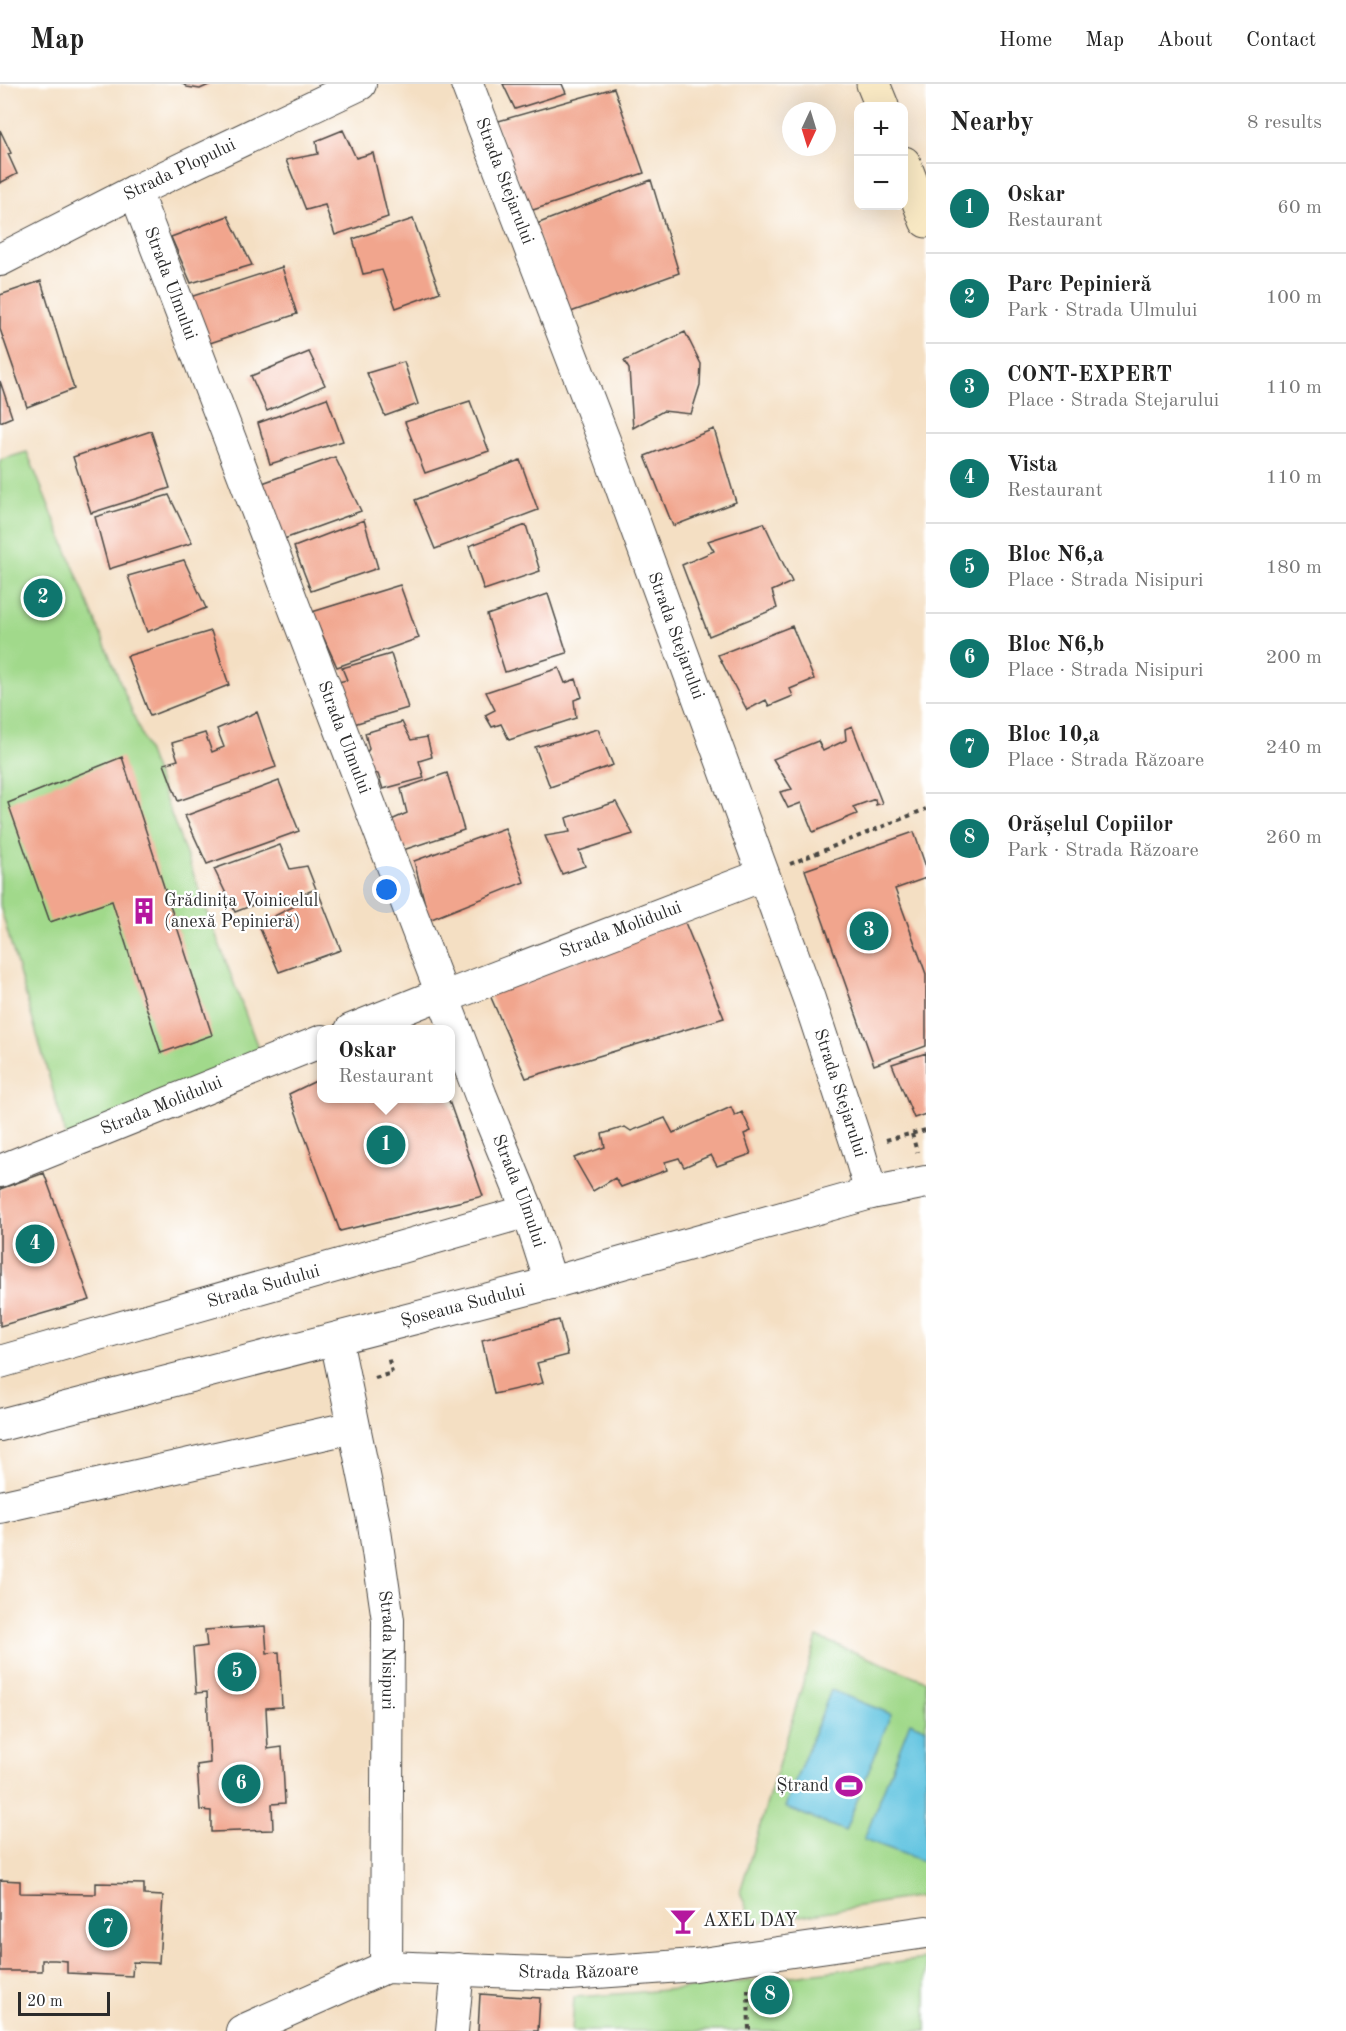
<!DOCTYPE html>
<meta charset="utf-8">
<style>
:root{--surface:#fff;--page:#f6f6f6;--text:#222;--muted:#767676;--line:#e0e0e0;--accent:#0f766e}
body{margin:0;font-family:"Old Standard TT",serif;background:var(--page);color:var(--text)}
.controls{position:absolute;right:18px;top:18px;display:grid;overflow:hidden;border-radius:12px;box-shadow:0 6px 24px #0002}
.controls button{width:54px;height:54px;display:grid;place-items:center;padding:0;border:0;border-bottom:2px solid var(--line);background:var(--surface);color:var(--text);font:30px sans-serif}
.compass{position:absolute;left:782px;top:18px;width:54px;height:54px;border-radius:50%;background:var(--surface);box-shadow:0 6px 24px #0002;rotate:184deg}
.scale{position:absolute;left:18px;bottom:15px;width:92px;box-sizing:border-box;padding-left:6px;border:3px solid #2b2b2b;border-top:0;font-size:16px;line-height:21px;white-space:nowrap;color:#2b2b2b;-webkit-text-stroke:4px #fff;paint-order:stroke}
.you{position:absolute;left:387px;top:806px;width:21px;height:21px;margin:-15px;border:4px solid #fff;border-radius:50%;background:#1a73e8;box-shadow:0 0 0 9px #1a73e833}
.badge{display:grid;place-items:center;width:39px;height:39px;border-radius:50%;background:var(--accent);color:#fff;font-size:20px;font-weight:700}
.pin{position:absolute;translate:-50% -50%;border:3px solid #fff;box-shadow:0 2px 6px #0006}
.popup{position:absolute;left:317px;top:941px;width:138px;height:78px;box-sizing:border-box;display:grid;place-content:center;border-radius:12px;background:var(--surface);filter:drop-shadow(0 2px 4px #0005);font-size:20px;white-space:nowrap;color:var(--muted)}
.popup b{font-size:22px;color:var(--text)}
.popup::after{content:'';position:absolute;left:50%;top:100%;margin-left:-12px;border:12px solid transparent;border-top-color:var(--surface)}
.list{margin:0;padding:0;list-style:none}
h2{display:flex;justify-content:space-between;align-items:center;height:78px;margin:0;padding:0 24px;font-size:26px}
h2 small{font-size:20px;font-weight:400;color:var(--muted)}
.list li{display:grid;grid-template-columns:39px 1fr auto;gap:18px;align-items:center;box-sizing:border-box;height:90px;padding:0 24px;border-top:2px solid var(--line)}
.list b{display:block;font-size:22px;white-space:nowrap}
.list p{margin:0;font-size:20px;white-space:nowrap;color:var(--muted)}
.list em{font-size:20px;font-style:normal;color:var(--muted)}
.map{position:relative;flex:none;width:926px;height:1947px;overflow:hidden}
header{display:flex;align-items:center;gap:36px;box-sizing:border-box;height:84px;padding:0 30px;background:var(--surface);border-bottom:2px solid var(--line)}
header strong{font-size:28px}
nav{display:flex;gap:33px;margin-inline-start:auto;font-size:21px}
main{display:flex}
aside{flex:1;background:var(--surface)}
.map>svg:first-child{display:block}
.green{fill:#a1d98b;stroke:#66825b;stroke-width:1.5}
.water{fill:#63c5e1;stroke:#477886;stroke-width:1.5}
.building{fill:#f1a58d}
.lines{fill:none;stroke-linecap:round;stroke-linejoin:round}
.street-casing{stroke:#494642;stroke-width:34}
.secondary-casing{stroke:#494642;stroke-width:35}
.path{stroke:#494642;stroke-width:4;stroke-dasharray:4.5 4.5;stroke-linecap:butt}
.street{stroke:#fff;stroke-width:32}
.secondary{stroke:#f8e8c3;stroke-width:33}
.labels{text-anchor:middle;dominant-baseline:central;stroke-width:4.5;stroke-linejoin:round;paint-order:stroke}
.street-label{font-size:18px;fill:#2b2b2b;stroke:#fff}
.poi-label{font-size:18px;fill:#2b2b2b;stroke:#fff;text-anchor:start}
</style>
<header>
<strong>Map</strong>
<nav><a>Home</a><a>Map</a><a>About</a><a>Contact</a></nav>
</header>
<main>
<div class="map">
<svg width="926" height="1947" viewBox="0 0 926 1947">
<rect width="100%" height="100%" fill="#fff"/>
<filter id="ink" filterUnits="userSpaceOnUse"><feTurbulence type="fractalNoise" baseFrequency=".0167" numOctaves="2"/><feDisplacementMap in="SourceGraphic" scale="12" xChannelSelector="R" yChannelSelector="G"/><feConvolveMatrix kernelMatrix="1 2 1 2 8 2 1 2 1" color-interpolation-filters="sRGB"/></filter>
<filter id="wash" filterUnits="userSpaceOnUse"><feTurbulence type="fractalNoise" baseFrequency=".008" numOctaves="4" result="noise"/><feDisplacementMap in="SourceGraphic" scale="24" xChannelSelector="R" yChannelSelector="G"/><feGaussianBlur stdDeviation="1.35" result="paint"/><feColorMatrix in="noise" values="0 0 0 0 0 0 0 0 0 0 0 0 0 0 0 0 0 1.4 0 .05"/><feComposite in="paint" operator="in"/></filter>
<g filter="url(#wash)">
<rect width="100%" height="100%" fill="#f4dfc3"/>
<path class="green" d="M27 368 142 652 264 980 68 1059 0 822V376Z
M817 1553 926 1597V1811L753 1840 740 1808Z
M926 1875V1947H572L574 1913C692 1906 809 1890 926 1875Z"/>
<path class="water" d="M831 1606 891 1630 845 1747 785 1723Z
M910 1638 926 1645V1775L925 1778 864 1755Z"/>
<g id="blocks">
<path class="building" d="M183 0H211L200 5 187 3Z
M503 0H562L566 9 515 25Z
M614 4 644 89 530 127 495 38Z
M0 46 11 69 8 70 17 90 0 99Z
M343 46 356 74 373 69 388 133 335 151 325 121 306 126 286 76 318 70 316 57Z
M651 96 679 189 568 229 534 141Z
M228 132 252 181 191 199 171 153Z
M413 135 440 208 396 224 382 186 363 190 353 155Z
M282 183 297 230 201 262 184 215Z
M41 197 74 305 27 323 0 245V211Z
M685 248 701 280 700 301 691 330 663 327 633 344 629 285 624 277Z
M309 268 325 301 267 327 251 292Z
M404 278 418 320 385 332 367 289Z
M0 297 12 333 0 338Z
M327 314 343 357 270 380 258 339Z
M470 317 489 367 425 389 405 338Z
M714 345 736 418 673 442 645 372Z
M151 347 170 404 91 429 73 373Z
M335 373 361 427 284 455 257 401Z
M520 376 538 426 435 465 415 416Z
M169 411 192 459 109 485 95 433Z
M364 436 378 484 311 507 294 463Z
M764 439 792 498 772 507 777 524 709 552 682 481 714 467 708 457Z
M526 441 540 487 484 506 469 462Z
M184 476 206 524 147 548 128 492Z
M400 501 419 554 337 583 312 528Z
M548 510 567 569 505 588 487 531Z
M792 542 814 595 790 605 793 612 769 622 766 616 747 626 718 571Z
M211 547 229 601 150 632 127 572Z
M391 570 408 624 347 642 329 600 347 596 342 584Z
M559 584 565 599 576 595 582 613 574 616 576 634 509 656 501 640 492 643 485 631 495 626 486 608Z
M257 628 276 683 178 717 164 680 178 676 172 659 205 649 212 668 224 663 217 645Z
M402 638 411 656 427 653 432 673 419 677 424 694 383 705 378 690 365 685 362 675 369 665 365 649Z
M852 642 882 719 876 721 875 715 853 723 857 730 813 748 801 719 788 724 780 708 792 705 773 675 818 657 823 667 846 656 845 645Z
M598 645 613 681 550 703 535 663Z
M122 673 212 951 161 969 112 817 50 838 8 719Z
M447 689 464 746 397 768 387 738 407 729 401 705Z
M279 697 299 747 207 780 185 732Z
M616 718 633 750 579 767 585 782 562 790 545 752 570 748 566 734Z
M505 744 524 798 429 836 414 777Z
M914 748 926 783V794L895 805 926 890V962L874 981 805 786Z
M280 761 290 785 307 782 316 805 285 817 282 810 235 828 214 785Z
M319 810 341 866 279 888 258 840Z
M684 836 724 934 526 994 489 909Z
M926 969V1030L914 1034 892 980Z
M322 994V1014H448L483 1112 340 1147 289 1010Z
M731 1023 735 1032 742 1028 751 1047 744 1050 751 1070 717 1082 711 1071 684 1083 679 1074 665 1078 667 1086 621 1103 615 1094 593 1107 574 1074 605 1063 602 1050 625 1043 631 1047 665 1034 673 1049Z
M44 1089 90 1216 0 1242V1105Z
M559 1236 568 1271 537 1279 543 1299 494 1310 482 1256Z
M265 1542 267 1569 279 1568 282 1623 266 1624 268 1665 282 1663 285 1719 272 1720 273 1746 211 1748V1727L200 1726 197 1681 210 1679 207 1608 196 1609 193 1564 207 1562 205 1546Z
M0 1796 20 1797V1809L96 1810V1799L144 1800V1811L163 1812 159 1879 133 1878 132 1892 67 1889V1877L55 1876H42V1887H0Z
M480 1910 540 1914 538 1947H478Z"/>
</g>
</g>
<g filter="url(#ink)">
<use href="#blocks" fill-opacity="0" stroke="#494642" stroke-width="1.5"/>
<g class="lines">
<defs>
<g id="street">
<path id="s1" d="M467 0 607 364 809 915 858 1064 871 1109"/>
<path id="s2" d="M135 107 481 1012 528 1127 551 1199"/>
<path id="s3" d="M0 176 135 107 360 0"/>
<path id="s4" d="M445 913 763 791"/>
<path d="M351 946 443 909"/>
<path id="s5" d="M0 1087 322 957"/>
<path id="s6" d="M336 1255 374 1440 388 1536 386 1883"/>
<path id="s7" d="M0 1278 528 1127"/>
<path id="s8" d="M0 1341 551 1199 871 1109 926 1098"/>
<path d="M0 1423 353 1343"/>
<path id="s9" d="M242 1947 386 1883 569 1890 695 1881 926 1848"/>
<path d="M452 1947 458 1885"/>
</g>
<path id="secondary" d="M873 0 882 22
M904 79 926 137"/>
</defs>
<use href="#street" class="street-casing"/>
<use href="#secondary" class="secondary-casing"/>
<path class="path" d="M790 780 926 725
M912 1050 917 1068
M886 1056 926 1046
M375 1294 392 1289 388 1272
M748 1905 749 1947"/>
<use href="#street" class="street"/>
<use href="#secondary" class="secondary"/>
</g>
</g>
<defs>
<symbol id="building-bare" viewBox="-9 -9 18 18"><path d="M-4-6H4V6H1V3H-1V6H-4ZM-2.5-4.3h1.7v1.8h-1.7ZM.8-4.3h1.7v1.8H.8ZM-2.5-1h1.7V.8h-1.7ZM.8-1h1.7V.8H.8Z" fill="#b5179e" stroke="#fff" stroke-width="2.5" paint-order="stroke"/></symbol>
<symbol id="stadium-bare" viewBox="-9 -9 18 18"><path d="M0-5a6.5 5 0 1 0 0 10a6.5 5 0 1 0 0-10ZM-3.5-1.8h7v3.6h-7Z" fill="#b5179e" stroke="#fff" stroke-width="2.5" paint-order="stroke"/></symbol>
<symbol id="bar-bare" viewBox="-9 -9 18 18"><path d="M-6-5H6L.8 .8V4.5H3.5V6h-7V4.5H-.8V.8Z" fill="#b5179e" stroke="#fff" stroke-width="2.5" paint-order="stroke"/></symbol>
</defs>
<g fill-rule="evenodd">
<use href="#building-bare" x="125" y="808" width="38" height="38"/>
<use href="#stadium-bare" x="830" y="1683" width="38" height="38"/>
<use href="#bar-bare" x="664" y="1818" width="38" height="38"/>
</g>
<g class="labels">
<g class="street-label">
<text stroke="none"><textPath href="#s3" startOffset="201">Strada Plopului</textPath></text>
<text stroke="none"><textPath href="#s1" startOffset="104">Strada Stejarului</textPath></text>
<text stroke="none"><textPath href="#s2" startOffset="99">Strada Ulmului</textPath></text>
<text stroke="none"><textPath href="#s1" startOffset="590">Strada Stejarului</textPath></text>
<text stroke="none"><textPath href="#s2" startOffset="585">Strada Ulmului</textPath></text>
<text stroke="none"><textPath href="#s4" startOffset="188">Strada Molidului</textPath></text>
<text stroke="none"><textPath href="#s1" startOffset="1076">Strada Stejarului</textPath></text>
<text stroke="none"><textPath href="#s5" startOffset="174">Strada Molidului</textPath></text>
<text stroke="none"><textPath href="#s2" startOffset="1071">Strada Ulmului</textPath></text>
<text stroke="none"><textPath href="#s7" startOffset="274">Strada Sudului</textPath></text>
<text stroke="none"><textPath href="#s8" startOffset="478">Șoseaua Sudului</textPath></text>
<text stroke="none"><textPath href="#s6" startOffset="316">Strada Nisipuri</textPath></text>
<text stroke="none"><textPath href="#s9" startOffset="350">Strada Răzoare</textPath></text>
</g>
<g class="poi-label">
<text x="164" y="817">Grădinița Voinicelul<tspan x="164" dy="21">(anexă Pepinieră)</tspan></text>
<text x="829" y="1702" text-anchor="end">Ștrand</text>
<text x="703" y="1837">AXEL DAY</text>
</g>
</g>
</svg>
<div class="controls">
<button>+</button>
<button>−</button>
</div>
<svg class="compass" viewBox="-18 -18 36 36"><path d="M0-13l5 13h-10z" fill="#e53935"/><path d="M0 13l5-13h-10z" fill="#767676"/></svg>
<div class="scale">20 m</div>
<div class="you"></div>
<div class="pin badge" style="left:386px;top:1061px">1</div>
<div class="popup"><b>Oskar</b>Restaurant</div>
<div class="pin badge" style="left:43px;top:514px">2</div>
<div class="pin badge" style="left:869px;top:847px">3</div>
<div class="pin badge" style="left:35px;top:1160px">4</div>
<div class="pin badge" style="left:237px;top:1588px">5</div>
<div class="pin badge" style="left:241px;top:1700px">6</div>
<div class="pin badge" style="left:108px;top:1844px">7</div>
<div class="pin badge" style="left:770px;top:1911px">8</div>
</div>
<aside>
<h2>Nearby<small>8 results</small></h2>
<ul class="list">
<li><span class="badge">1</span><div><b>Oskar</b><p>Restaurant</p></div><em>60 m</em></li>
<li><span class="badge">2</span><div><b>Parc Pepinieră</b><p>Park · Strada Ulmului</p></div><em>100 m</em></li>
<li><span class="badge">3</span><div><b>CONT-EXPERT</b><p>Place · Strada Stejarului</p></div><em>110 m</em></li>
<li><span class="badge">4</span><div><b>Vista</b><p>Restaurant</p></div><em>110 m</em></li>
<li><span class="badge">5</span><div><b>Bloc N6,a</b><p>Place · Strada Nisipuri</p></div><em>180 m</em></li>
<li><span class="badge">6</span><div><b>Bloc N6,b</b><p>Place · Strada Nisipuri</p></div><em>200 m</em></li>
<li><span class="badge">7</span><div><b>Bloc 10,a</b><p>Place · Strada Răzoare</p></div><em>240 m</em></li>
<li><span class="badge">8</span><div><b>Orășelul Copiilor</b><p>Park · Strada Răzoare</p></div><em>260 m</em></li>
</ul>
</aside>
</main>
